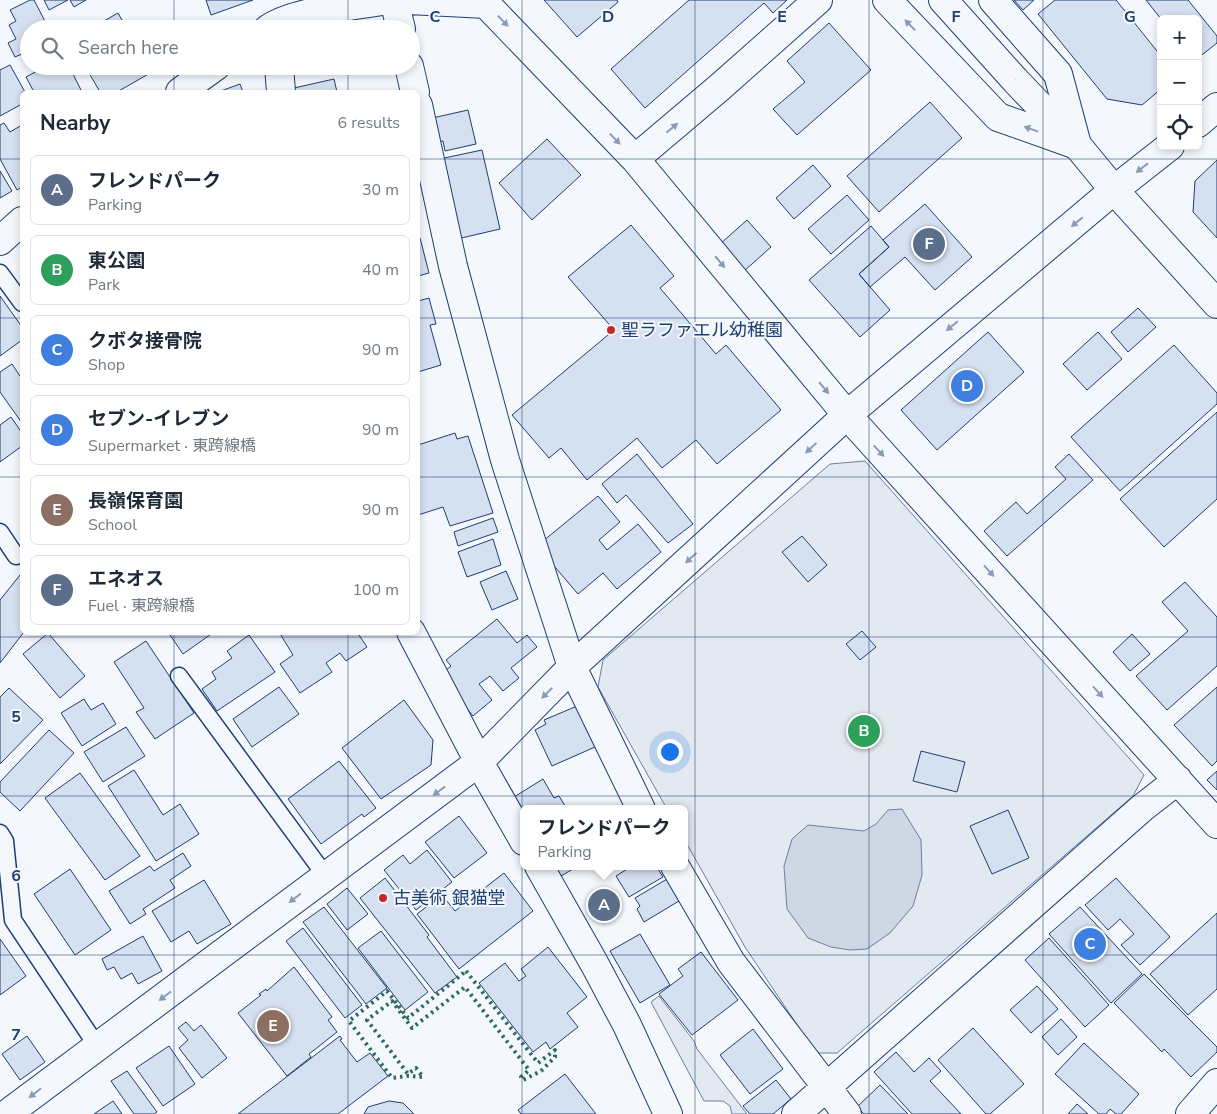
<!DOCTYPE html>
<meta charset="utf-8">
<style>
:root{--surface:#fff;--page:#f6f6f7;--text:#1f2937;--muted:#747a83;--line:#e0e1e3;--accent:#ea580c}
body{margin:0;font-family:"Nunito Sans","Noto Sans JP",sans-serif;background:var(--page);color:var(--text)}
.controls{position:absolute;right:15px;top:15px;display:grid;overflow:hidden;border-radius:8px;box-shadow:0 2px 8px #0003}
.controls button{width:45px;height:45px;display:grid;place-items:center;padding:0;border:0;border-bottom:1px solid var(--line);background:var(--surface);color:var(--text);font:25px sans-serif}
.you{position:absolute;left:669px;top:751px;width:18px;height:18px;margin:-12px;border:4px solid #fff;border-radius:50%;background:#1a73e8;box-shadow:0 0 0 8px #1a73e833}
.badge{display:grid;place-items:center;width:32px;height:32px;border-radius:50%;background:var(--accent);color:#fff;font-size:16px;font-weight:700}
.pin{position:absolute;translate:-50% -50%;border:2px solid #fff;box-shadow:0 1px 5px #0006}
.popup{position:absolute;left:520px;top:805px;width:168px;height:65px;box-sizing:border-box;display:grid;place-content:center;border-radius:8px;background:var(--surface);filter:drop-shadow(0 1px 4px #0005);font-size:16px;white-space:nowrap;color:var(--muted)}
.popup b{font-size:19px;color:var(--text)}
.popup::after{content:'';position:absolute;left:50%;top:100%;margin-left:-10px;border:10px solid transparent;border-top-color:var(--surface)}
.list{margin:0;padding:0;list-style:none}
h2{display:flex;justify-content:space-between;align-items:center;height:65px;margin:0;padding:0 20px;font-size:21px}
h2 small{font-size:16px;font-weight:400;color:var(--muted)}
.list li{display:grid;grid-template-columns:32px 1fr auto;gap:15px;align-items:center;box-sizing:border-box;height:70px;margin:0 10px 10px;padding:0 10px;border:1px solid var(--line);border-radius:8px}
.list b{display:block;font-size:19px;white-space:nowrap}
.list p{margin:0;font-size:16px;white-space:nowrap;color:var(--muted)}
.list em{font-size:16px;font-style:normal;color:var(--muted)}
.icon{flex:none;width:28px;height:28px;fill:none;stroke:currentColor;stroke-width:2;stroke-linecap:round;stroke-linejoin:round}
.map{position:relative;flex:none;width:1217px;height:1114px;overflow:hidden}
.search{position:absolute;background:var(--surface);box-shadow:0 2px 8px #0003;left:20px;top:20px;width:400px;height:55px;display:flex;align-items:center;gap:12px;box-sizing:border-box;padding:0 18px;border-radius:28px;color:var(--muted);font-size:19px}
.panel{position:absolute;background:var(--surface);box-shadow:0 2px 8px #0003;left:20px;top:90px;width:400px;height:545px;border-radius:8px}
.map>svg:first-child{display:block}
.green{fill:#e3e9f0;stroke:#687fa3}
.water{fill:#cfd7e4;stroke:#687fa3}
.building{fill:#d5e0f0;stroke:#1d3f73}
.lines{fill:none;stroke-linecap:round;stroke-linejoin:round}
.lane-casing{stroke:#1d3f73;stroke-width:19}
.street-casing{stroke:#1d3f73;stroke-width:30}
.secondary-casing{stroke:#1d3f73;stroke-width:30}
.lane{stroke:#f4f7fb;stroke-width:16}
.street{stroke:#f4f7fb;stroke-width:28}
.secondary{stroke:#f4f7fb;stroke-width:28}
.hedge{stroke:#2c6c60;stroke-width:4;stroke-dasharray:2.5 4;stroke-linecap:butt}
.oneway{fill:#889bb7}
.grid{fill:none;stroke:#1d3f73;stroke-width:1;stroke-opacity:0.55}
.poi-dot{fill:#c62828;stroke:#f4f7fb;stroke-width:2}
.labels{text-anchor:middle;dominant-baseline:central;stroke-width:4;stroke-linejoin:round;paint-order:stroke}
.poi-label{font-size:18px;fill:#1d3f73;stroke:#f4f7fb;text-anchor:start}
.grid-label{font-size:16px;text-anchor:middle;font-weight:bold;fill:#1d3f73;stroke:#f4f7fb;stroke-width:4;stroke-linejoin:round;paint-order:stroke}
</style>
<div class="map">
<svg width="1217" height="1114" viewBox="0 0 1217 1114">
<rect width="100%" height="100%" fill="#f4f7fb"/>
<path class="green" d="M865 461 1144 775 1133 796 837 1053H816L745 947 684 839V809H667L598 687 603 660 830 464Z
M659 996 694 1041 697 1049 747 1114H732L730 1106 723 1101H704L651 1002Z"/>
<path class="water" d="M902 809 921 840 922 875 913 906 890 933 867 949 850 950 831 947 808 938 787 909 784 866 792 839 808 825 864 831 876 824 888 810Z"/>
<path class="building" d="M30 0H34L49 29H29V51L15 57 8 43 16 39 9 25 16 21 10 10Z
M44 0H68L49 10Z
M70 0H86L74 7Z
M206 0H253L211 15Z
M544 0H617L618 2 577 37Z
M689 0H787L773 13 764 3 645 108 611 69Z
M1014 0H1034L1023 10Z
M1055 0H1116L1161 56V89L1142 105 1107 99 1038 14Z
M1146 0H1188L1217 36V43L1198 58V19H1161Z
M118 13 127 29H90Z
M829 23 871 70 797 135 773 109 805 82 787 61Z
M10 65 25 92H22V104L0 116V70Z
M37 66H69L82 92H34L26 77 39 70Z
M85 66H148L152 72 117 92H100Z
M334 79 337 92H295L294 88Z
M240 84 243 92H218Z
M930 102 962 138 879 212 847 176Z
M468 110 476 144 445 151 443 141 433 143 428 119Z
M4 123 10 132 22 125V187L17 190 0 159V125Z
M547 139 581 175 532 220 499 183Z
M482 150 500 229 453 240 435 160Z
M1217 160V238L1193 212 1195 181Z
M813 165 831 186 794 219 776 198Z
M0 171 12 191 0 198Z
M847 195 869 220 831 254 808 229Z
M925 204 972 257 935 290 905 257 870 287 859 274 889 247 883 240Z
M747 220 771 247 743 272 719 245Z
M631 225 674 276 660 288 716 354 726 345 781 410 717 464 696 440 662 468 637 438 587 480 561 448 549 458 512 415 614 330 568 277Z
M871 226 889 247 859 274 890 310 860 337 809 280Z
M420 238 429 273 418 276V239Z
M0 296 22 327V340L0 356Z
M429 298 436 324 430 325 441 365 418 372V301Z
M1138 308 1156 327 1128 352 1111 332Z
M988 332 1024 372 937 450 901 410Z
M1098 332 1122 359 1087 390 1063 364Z
M1174 345 1217 393V404L1120 491 1071 437Z
M12 364 22 379V423L0 392V372Z
M1217 412V499L1164 547 1120 499Z
M11 417 22 433V446L0 462V425Z
M455 433 457 439 468 436 493 513 450 526 443 507 418 515V445Z
M637 454 693 524 668 543 626 495 617 503 602 484Z
M1069 454 1093 480 1007 556 984 531 1016 502 1027 514 1066 479 1055 467Z
M598 496 620 522 599 540 607 550 638 524 661 552 617 589 603 573 578 594 537 546Z
M493 518 498 532 458 546 454 532Z
M802 536 827 565 808 582 782 552Z
M493 539 501 565 467 577 458 552Z
M506 571 518 599 492 610 480 582Z
M20 575 22 577V632H24L0 663V600Z
M1185 582 1217 617V666L1167 710 1136 676 1188 631 1162 602Z
M497 619 517 643 527 635 537 647 511 668 519 678 503 691 490 676 479 684 492 700 473 716 440 675 451 666 446 660Z
M862 631 876 647 860 660 846 644Z
M168 632H214L183 654Z
M279 632H357L367 647 346 661 340 653 326 663 332 672 300 693 280 664 293 655Z
M48 633 85 676 60 698 23 654Z
M1132 634 1150 654 1130 671 1113 652Z
M249 635 275 672 217 711 202 689 216 679 212 672 232 658 227 651Z
M146 641 194 713 155 739 136 712 144 708 114 662Z
M279 687 299 714 252 747 233 719Z
M1217 687V761L1212 766 1174 725Z
M9 688 43 720 0 764V697Z
M84 699 91 710 103 703 116 724 82 746 61 713Z
M404 700 433 740 431 765 381 799 342 748Z
M577 706 595 747 552 766 535 730 546 724 544 720Z
M126 727 145 756 103 782 84 752Z
M49 730 74 753 20 811 0 792V782Z
M921 751 965 762 957 792 913 781Z
M339 761 376 808 364 817 362 814 321 844 288 799Z
M134 770 163 815 180 804 199 834 156 861 108 786Z
M1217 771V790L1207 780Z
M80 773 140 856 105 880 45 798Z
M543 779 554 798 559 796 567 809H524V814L514 797Z
M1008 810 1029 858 992 874 970 826Z
M459 816 487 853 454 878 425 842Z
M427 850 452 882 416 910 384 870 403 855 410 864Z
M183 853 191 866 170 880 175 888 143 909 146 914 130 924 109 891 150 866 154 871Z
M555 866H578L561 876Z
M632 866H656L663 877 629 897 616 876Z
M70 869 111 930 75 955 34 894Z
M504 873 533 911 459 969 417 914 442 895 455 911Z
M385 878 429 935 427 937 457 977 435 993 360 898Z
M1116 878 1170 937 1140 965 1121 945 1134 934 1120 919 1108 930 1085 905Z
M667 879 679 901 644 922 637 909 640 906 635 898Z
M204 880 231 924 197 944 189 931 171 942 152 911Z
M347 888 368 914 347 930 327 904Z
M324 907 387 988 366 1004 303 922Z
M1080 907 1142 974 1111 1003 1049 934Z
M1217 913V989L1188 1015 1150 974Z
M303 928 362 1005 345 1018 286 941Z
M381 931 428 992 405 1010 358 948Z
M640 934 670 985 640 1003 610 951Z
M143 936 162 971 138 984 132 973 121 979 114 967 107 970 102 959Z
M1049 938 1109 1005 1085 1027 1025 960Z
M0 939 26 976 0 995Z
M548 947 587 997 567 1013 578 1027 550 1049 546 1042 533 1052 479 983 505 963 519 981 526 976 521 969Z
M701 952 738 1000 692 1035 659 994 683 976 678 969Z
M294 967 332 1017 328 1020 337 1032 309 1054 311 1057 287 1076 238 1013 261 995 259 994 266 989 267 991Z
M1144 974 1217 1047V1052L1191 1077 1164 1049 1162 1052 1114 1003Z
M1037 986 1058 1009 1031 1033 1010 1010Z
M1061 1019 1077 1037 1058 1055 1042 1037Z
M186 1022 194 1031 201 1025 227 1058 202 1078 179 1048 188 1040 178 1028Z
M973 1028 1024 1084 990 1114H986L938 1060Z
M753 1029 783 1069 750 1094 720 1055Z
M27 1036 45 1062 20 1080 2 1054Z
M340 1036 342 1039 340 1040 357 1062 370 1053 388 1076 338 1114H238Z
M1084 1043 1139 1094 1121 1114H1116L1110 1109 1106 1114H1099L1055 1074Z
M169 1046 195 1084 163 1106 136 1068Z
M896 1052 914 1072 929 1058 941 1071 930 1081 961 1114H912L874 1072Z
M127 1071 157 1112 154 1114H134L111 1081Z
M565 1074 596 1114H521L518 1110Z
M776 1080 791 1099 773 1114H750L743 1106Z
M880 1085 908 1114H864L857 1107Z
M113 1101 122 1114H94Z
M389 1101 403 1103 414 1114H364L368 1107Z
M1077 1104 1088 1114H1068Z"/>
<g class="lines">
<defs>
<path id="lane" d="M0 273 22 303
M0 532 16 556
M179 676 325 875
M0 833 5 841 13 920 97 1046"/>
<path id="street" d="M394 0 401 29
M409 0 486 4 635 159 847 415 1217 824
M887 0 998 117 1077 145
M993 0 1058 74 1077 145
M268 29C293 11 358 5 390 0
M279 66 281 92
M409 66 415 92
M180 92 216 66
M418 105 453 266 505 460 572 667 641 809
M635 159 720 87 818 0
M0 241 22 221
M411 632 479 762 524 841
M539 866 594 963 627 1025 668 1114
M675 866 731 962 847 1114
M7 1114 479 762 572 667 847 415 1114 190
M796 1114 1142 808 1178 780
M1190 1114 1217 1083"/>
<path id="secondary" d="M943 0 1015 80 1077 145 1114 190 1217 304
M1198 123 1217 107
M1114 190 1170 146"/>
</defs>
<use href="#lane" class="lane-casing"/>
<use href="#street" class="street-casing"/>
<use href="#secondary" class="secondary-casing"/>
<use href="#lane" class="lane"/>
<use href="#street" class="street"/>
<use href="#secondary" class="secondary"/>
<path class="hedge" d="M466 971 538 1063 555 1050V1057L541 1071 523 1080 521 1077 529 1070 465 987 412 1028 392 1001 367 1020 408 1074 416 1068 423 1077 407 1076 392 1078 349 1021 387 991 408 1018Z"/>
</g>
<defs><path id="oneway-solid" d="M-6-.8H1V-3.2L6.5 0L1 3.2V.8H-6Z" transform="scale(1.25)"/></defs>
<g class="oneway">
<use href="#oneway-solid" transform="translate(503 21) rotate(46)"/>
<use href="#oneway-solid" transform="translate(910 25) rotate(-134)"/>
<use href="#oneway-solid" transform="translate(672 128) rotate(-40)"/>
<use href="#oneway-solid" transform="translate(1031 129) rotate(-160)"/>
<use href="#oneway-solid" transform="translate(615 139) rotate(46)"/>
<use href="#oneway-solid" transform="translate(1142 168) rotate(142)"/>
<use href="#oneway-solid" transform="translate(1077 222) rotate(140)"/>
<use href="#oneway-solid" transform="translate(720 262) rotate(50)"/>
<use href="#oneway-solid" transform="translate(952 326) rotate(140)"/>
<use href="#oneway-solid" transform="translate(824 388) rotate(50)"/>
<use href="#oneway-solid" transform="translate(811 448) rotate(137)"/>
<use href="#oneway-solid" transform="translate(879 451) rotate(47)"/>
<use href="#oneway-solid" transform="translate(691 558) rotate(137)"/>
<use href="#oneway-solid" transform="translate(989 571) rotate(48)"/>
<use href="#oneway-solid" transform="translate(1098 692) rotate(48)"/>
<use href="#oneway-solid" transform="translate(547 693) rotate(135)"/>
<use href="#oneway-solid" transform="translate(439 791) rotate(144)"/>
<use href="#oneway-solid" transform="translate(295 898) rotate(143)"/>
<use href="#oneway-solid" transform="translate(165 996) rotate(143)"/>
<use href="#oneway-solid" transform="translate(35 1093) rotate(143)"/>
</g>
<path class="grid" d="M174 0V29M348 0V29M522 0V1114M695 0V1114M869 0V1114M1043 0V1114M174 66V92M348 66V92M0 159H22M418 159H1217M0 318H22M418 318H1217M0 477H22M418 477H1217M174 632V1114M348 632V1114M0 637H1217M0 796H1217M0 955H1217"/>
<g class="poi-dot">
<circle cx="611" cy="330" r="5"/>
<circle cx="383" cy="898" r="5"/>
</g>
<g class="labels">
<g class="poi-label">
<text x="621" y="330">聖ラファエル幼稚園</text>
<text x="393" y="898">古美術 銀猫堂</text>
</g>
</g>
<g class="grid-label">
<text x="435" y="22">C</text>
<text x="608" y="22">D</text>
<text x="782" y="22">E</text>
<text x="956" y="22">F</text>
<text x="1130" y="22">G</text>
<text x="16" y="722">5</text>
<text x="16" y="881">6</text>
<text x="16" y="1040">7</text>
</g>
</svg>
<div class="controls">
<button>+</button>
<button>−</button>
<button><svg class="icon" aria-label="locate" viewBox="0 0 24 24"><circle cx="12" cy="12" r="6"/><path d="M12 2v4M12 18v4M2 12h4M18 12h4"/></svg></button>
</div>
<div class="you"></div>
<div class="pin badge" style="left:604px;top:905px;background:#5c6f8a">A</div>
<div class="popup"><b>フレンドパーク</b>Parking</div>
<div class="pin badge" style="left:864px;top:731px;background:#2e9e5b">B</div>
<div class="pin badge" style="left:1090px;top:944px;background:#3f7fe0">C</div>
<div class="pin badge" style="left:967px;top:386px;background:#3f7fe0">D</div>
<div class="pin badge" style="left:273px;top:1026px;background:#8d6e63">E</div>
<div class="pin badge" style="left:929px;top:244px;background:#5c6f8a">F</div>
<div class="search"><svg class="icon" aria-label="search" viewBox="0 0 24 24"><circle cx="10" cy="10" r="6"/><path d="M15 15l6 6"/></svg>Search here</div>
<section class="panel">
<h2>Nearby<small>6 results</small></h2>
<ul class="list">
<li><span class="badge" style="background:#5c6f8a">A</span><div><b>フレンドパーク</b><p>Parking</p></div><em>30 m</em></li>
<li><span class="badge" style="background:#2e9e5b">B</span><div><b>東公園</b><p>Park</p></div><em>40 m</em></li>
<li><span class="badge" style="background:#3f7fe0">C</span><div><b>クボタ接骨院</b><p>Shop</p></div><em>90 m</em></li>
<li><span class="badge" style="background:#3f7fe0">D</span><div><b>セブン-イレブン</b><p>Supermarket · 東跨線橋</p></div><em>90 m</em></li>
<li><span class="badge" style="background:#8d6e63">E</span><div><b>長嶺保育園</b><p>School</p></div><em>90 m</em></li>
<li><span class="badge" style="background:#5c6f8a">F</span><div><b>エネオス</b><p>Fuel · 東跨線橋</p></div><em>100 m</em></li>
</ul>
</section>
</div>
